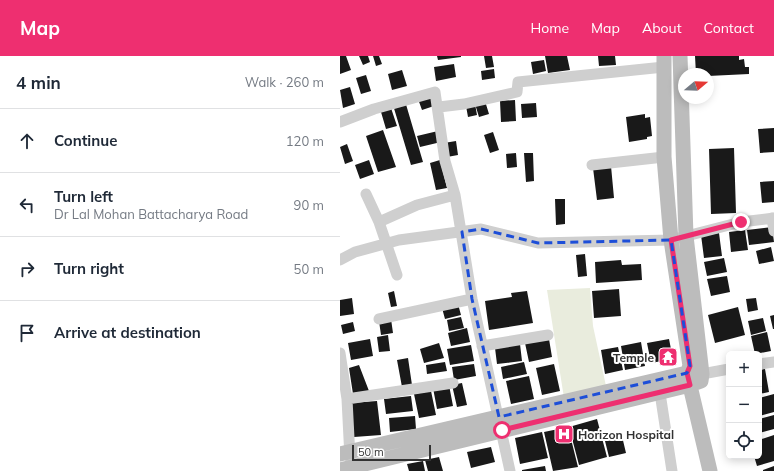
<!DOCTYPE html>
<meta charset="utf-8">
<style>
:root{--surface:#fff;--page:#f2f2f3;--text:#1f2937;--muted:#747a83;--line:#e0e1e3;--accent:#ee2f70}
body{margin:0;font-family:Mulish,sans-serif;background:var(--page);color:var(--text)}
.controls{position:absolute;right:12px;bottom:12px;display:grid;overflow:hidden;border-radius:6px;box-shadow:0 2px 10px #0003}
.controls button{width:36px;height:36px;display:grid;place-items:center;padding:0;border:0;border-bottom:1px solid var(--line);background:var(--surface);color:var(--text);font:20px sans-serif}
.compass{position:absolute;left:338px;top:12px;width:36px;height:36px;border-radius:50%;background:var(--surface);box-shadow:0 2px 10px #0003;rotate:71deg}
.scale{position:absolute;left:12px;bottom:10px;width:79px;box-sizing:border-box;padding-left:4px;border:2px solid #323232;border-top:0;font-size:11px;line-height:14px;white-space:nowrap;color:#323232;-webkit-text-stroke:3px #fff;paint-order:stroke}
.stop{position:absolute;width:12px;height:12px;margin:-9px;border:3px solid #ee2f70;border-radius:50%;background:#fff}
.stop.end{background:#ee2f70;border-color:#fff;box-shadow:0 1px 4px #0008}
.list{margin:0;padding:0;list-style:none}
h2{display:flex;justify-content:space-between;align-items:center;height:52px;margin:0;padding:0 16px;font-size:17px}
h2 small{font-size:13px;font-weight:400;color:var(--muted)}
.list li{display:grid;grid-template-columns:26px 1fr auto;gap:12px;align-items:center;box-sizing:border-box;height:64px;padding:0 16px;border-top:1px solid var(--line)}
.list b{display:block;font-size:15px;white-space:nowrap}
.list p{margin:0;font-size:13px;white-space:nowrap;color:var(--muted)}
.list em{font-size:13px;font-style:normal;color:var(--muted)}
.icon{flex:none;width:22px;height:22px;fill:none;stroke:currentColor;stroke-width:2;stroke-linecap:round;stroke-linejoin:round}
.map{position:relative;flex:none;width:434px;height:415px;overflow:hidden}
header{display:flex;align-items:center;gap:24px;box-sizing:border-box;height:56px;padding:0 20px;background:var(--accent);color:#fff}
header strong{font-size:19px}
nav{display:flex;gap:22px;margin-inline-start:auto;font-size:14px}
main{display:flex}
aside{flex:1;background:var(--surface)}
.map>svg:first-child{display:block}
.green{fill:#e9ecdd}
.building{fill:#191919}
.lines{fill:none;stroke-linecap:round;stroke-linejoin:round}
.street{stroke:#cfcfcf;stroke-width:11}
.secondary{stroke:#bcbcbc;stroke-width:15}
.route{stroke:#ee2f70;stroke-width:5}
.marked{fill:none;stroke:#1d4ed8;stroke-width:3;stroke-dasharray:8 5;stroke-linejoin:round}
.labels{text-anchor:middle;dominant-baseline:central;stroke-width:4;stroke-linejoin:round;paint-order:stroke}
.poi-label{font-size:12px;font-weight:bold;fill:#323232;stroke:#fff;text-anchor:end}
</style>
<header>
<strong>Map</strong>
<nav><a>Home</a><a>Map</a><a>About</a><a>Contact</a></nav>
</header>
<main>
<aside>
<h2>4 min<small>Walk · 260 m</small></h2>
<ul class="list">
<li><svg class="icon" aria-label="ahead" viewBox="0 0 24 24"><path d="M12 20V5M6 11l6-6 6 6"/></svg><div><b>Continue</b></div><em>120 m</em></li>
<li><svg class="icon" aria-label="left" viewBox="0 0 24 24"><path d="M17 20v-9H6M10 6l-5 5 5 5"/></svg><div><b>Turn left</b><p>Dr Lal Mohan Battacharya Road</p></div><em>90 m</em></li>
<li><svg class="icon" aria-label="right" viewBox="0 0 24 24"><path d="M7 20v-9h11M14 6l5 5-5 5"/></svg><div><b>Turn right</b></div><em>50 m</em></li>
<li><svg class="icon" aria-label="arrive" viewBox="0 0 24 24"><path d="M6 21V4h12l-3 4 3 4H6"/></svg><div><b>Arrive at destination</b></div></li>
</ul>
</aside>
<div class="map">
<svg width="434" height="415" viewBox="0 0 434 415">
<rect width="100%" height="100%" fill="#fff"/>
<path class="green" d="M250 232 253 270 266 330 224 342 207 234Z"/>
<path class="building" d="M0 0H6L11 14 0 18Z
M19 0H28L30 6 23 9Z
M33 0H39L42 8 36 10Z
M97 0H121V1L98 4Z
M144 0H152L154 11 146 12Z
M205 0H227L230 14 208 17Z
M258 0H275L276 9 259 10Z
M355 0H399V4L404 3 405 11H409V18L368 20V18H356Z
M204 4 206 15 193 18 191 6Z
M114 8 116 21 96 25 94 11Z
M154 13 155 22 142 24 141 15Z
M62 14 67 30 52 34 48 18Z
M26 19 31 35 21 38 16 22Z
M10 31 15 48 3 52 0 34Z
M93 38 97 49 82 54 78 43Z
M175 44 176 65 161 66 160 45Z
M65 45 83 106 71 109 53 49Z
M145 45 149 58 139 61 135 48Z
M196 47 197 61 182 62 181 48Z
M135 48 137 59 128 61 126 50Z
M51 52 57 70 46 73 41 56Z
M305 58V62L310 61 312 80 307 81V83L289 86 286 61Z
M434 72V96L420 97 418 73Z
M43 74 56 111 38 116 26 80Z
M98 75 101 86 80 91 77 80Z
M153 76 159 94 150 97 144 79Z
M116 85 118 99 107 101 104 87Z
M7 88 13 105 5 108 0 91Z
M394 92 396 157 371 158 369 93Z
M176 97 177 111 167 112 166 98Z
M184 97H193L194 125 186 126Z
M29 104 34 118 20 123 15 109Z
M100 104 107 132 96 134 90 107Z
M271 110 274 142 257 144 253 112Z
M434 125V146L422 147 420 126Z
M215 143H225V168L216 169Z
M432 171 434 186 409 189 407 174Z
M405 174 408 194 391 196 389 176Z
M379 177 382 200 364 202 361 179Z
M431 191 434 205 419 208 416 195Z
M245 198 247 220 238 221 236 199Z
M384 202 387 216 367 220 364 206Z
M281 204 282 209 301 208 302 224 256 227 255 206Z
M387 220 390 236 371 240 367 223Z
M279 233 281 260 254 262 252 235Z
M54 235 57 250 51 251 48 237Z
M187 235 193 267 149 274 145 245 172 241 171 237Z
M12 242 14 258 0 260V244Z
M416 242 418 254 408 256 406 243Z
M118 248 121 259 105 263 102 252Z
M398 251 405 279 375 287 368 259Z
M434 259V273H433L430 260Z
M121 261 124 272 109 275 107 264Z
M423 262 426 275 411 279 408 265Z
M51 263 53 277 41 279 39 265Z
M13 266 15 275 3 278 1 269Z
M127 272 130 286 111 290 108 277Z
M427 276 431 295 415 298 411 280Z
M48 279 50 295 39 296 37 281Z
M30 283 33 300 11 304 8 287Z
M209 283 212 301 189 306 185 287Z
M329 283 333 303 311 307 307 287Z
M301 286 305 310 285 314 281 290Z
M99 287 104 302 84 307 80 293Z
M180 288 182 305 157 308 155 292Z
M131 289 134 305 110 309 107 293Z
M278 291 283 314 265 318 261 294Z
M68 302 72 329 62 331 57 304Z
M105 306 107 315 87 318 86 309Z
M184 306 187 318 163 323 161 311Z
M134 308 136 320 114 324 112 311Z
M214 308 220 335 202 339 196 312Z
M19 309 29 335 13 338 9 312Z
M425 313 429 336 419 338V314Z
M189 320 194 343 171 348 166 325Z
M122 327 127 349 117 351 112 329Z
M109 329 113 350 97 353 93 332Z
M91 335 96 359 79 362 74 338Z
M434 338V356L419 360V342Z
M71 340 73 355 46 358 44 343Z
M37 345 41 379 14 381 11 347Z
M434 359V373L419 377V363Z
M75 360 76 373 50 376 49 362Z
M257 363 267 401 239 409 229 371Z
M228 371 238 411 213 415 204 376Z
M202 376 208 402 180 408 175 382Z
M281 376 286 397 269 401 264 381Z
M434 379V405L417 410 414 400H419V384Z
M151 391 155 406 131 412 127 396Z
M99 401 103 415H88L85 404Z
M83 405 85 415H69L67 408Z
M205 410 206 415H182V414Z
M434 410V415H423V414Z"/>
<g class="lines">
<path class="street" d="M99 51 124 48 177 36 178 26 324 11
M0 66 34 53 95 36 105 105 115 139 132 243 170 415
M252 109 324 101
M26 138 39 166 57 219
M432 162 434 175
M39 166 77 149 115 139
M0 204 15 196 59 184 141 173 198 187 331 184 401 166 434 162
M39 263 132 243
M142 290 208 279
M0 297 7 343 10 402
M419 308 434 306
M362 318 389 313
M320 337 332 415
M7 343 113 327"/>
<path class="secondary" d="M324 0V101L331 184 350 310 347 317 370 415
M0 398 347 317
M0 414 350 329 361 325 362 318 346 180 340 0"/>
</g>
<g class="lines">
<path class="route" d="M162 374 350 329 347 317 350 310 331 184 401 166"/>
</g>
<path class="marked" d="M141 173 198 187 331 184 350 310 347 317 159 361 132 243 122 176Z"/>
<defs>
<symbol id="temple-square" viewBox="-11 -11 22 22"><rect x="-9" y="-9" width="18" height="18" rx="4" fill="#ee2f70" stroke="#fff"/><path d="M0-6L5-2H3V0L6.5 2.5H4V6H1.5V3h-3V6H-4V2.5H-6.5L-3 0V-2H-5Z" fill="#fff"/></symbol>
<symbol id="hospital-square" viewBox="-11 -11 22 22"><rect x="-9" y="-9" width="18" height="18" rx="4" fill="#ee2f70" stroke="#fff"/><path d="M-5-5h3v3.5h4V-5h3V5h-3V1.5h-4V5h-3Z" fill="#fff"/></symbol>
</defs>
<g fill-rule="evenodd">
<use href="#temple-square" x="317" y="290" width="22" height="22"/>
<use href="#hospital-square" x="213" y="367" width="22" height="22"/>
</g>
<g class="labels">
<g class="poi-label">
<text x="314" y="301">Temple</text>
<text x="238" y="378" text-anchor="start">Horizon Hospital</text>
</g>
</g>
</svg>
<div class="controls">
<button>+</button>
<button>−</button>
<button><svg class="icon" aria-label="locate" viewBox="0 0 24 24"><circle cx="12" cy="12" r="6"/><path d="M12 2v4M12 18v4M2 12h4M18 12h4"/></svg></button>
</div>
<svg class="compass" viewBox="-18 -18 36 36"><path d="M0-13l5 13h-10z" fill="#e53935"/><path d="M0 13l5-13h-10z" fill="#747a83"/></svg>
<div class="scale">50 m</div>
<div class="stop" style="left:162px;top:374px"></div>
<div class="stop end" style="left:401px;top:166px"></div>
</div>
</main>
